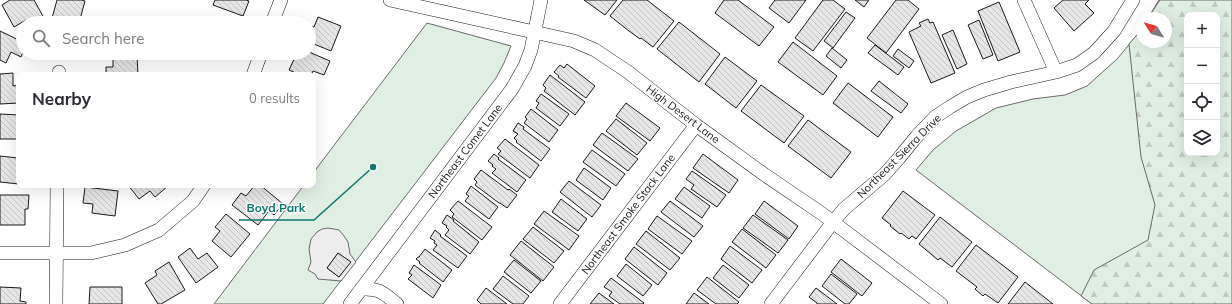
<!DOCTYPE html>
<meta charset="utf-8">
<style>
:root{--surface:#fff;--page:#f7f7f7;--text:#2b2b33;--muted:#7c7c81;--line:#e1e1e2}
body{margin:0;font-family:Mulish,sans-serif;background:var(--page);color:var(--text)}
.controls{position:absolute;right:12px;top:12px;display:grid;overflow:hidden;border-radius:8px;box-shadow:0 4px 16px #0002}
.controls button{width:36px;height:36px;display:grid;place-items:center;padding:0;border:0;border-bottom:1px solid var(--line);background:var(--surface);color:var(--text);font:20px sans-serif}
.compass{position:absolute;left:1136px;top:12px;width:36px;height:36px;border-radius:50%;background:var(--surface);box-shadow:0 4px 16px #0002;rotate:307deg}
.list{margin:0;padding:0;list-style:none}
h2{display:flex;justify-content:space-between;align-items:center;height:52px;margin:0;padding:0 16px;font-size:17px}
h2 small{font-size:13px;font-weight:400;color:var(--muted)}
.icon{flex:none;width:22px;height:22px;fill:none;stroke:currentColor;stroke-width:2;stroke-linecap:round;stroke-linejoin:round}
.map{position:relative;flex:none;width:1232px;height:304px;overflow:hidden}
.search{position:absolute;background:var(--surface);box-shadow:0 4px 16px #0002;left:16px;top:16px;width:300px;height:44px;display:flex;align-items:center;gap:10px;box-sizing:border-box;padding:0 14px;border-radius:22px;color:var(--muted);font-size:15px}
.panel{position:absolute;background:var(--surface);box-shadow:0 4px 16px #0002;left:16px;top:72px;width:300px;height:116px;border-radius:8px}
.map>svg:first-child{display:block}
.green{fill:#e0efe3;stroke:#6a6a6a;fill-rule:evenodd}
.forest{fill:url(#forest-firs);stroke:#6a6a6a;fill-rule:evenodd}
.parking{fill:#ededed;stroke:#6a6a6a;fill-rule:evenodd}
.building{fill:url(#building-back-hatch);stroke:#1a1a1a}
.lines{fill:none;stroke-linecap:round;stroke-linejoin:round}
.minor-casing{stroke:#1a1a1a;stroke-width:14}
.minor{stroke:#fff;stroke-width:13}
.labels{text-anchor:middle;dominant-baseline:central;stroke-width:3;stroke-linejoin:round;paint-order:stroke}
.street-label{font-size:11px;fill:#1a1a1a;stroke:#fff}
.leader{fill:none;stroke:#0f766e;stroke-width:1.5}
.callout-dot{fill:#0f766e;stroke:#fff;stroke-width:1.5}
.callout-label{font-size:12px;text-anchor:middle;font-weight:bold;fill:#0f766e;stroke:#fff;stroke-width:3;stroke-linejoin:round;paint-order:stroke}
</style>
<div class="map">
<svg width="1232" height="304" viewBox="0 0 1232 304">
<defs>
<pattern id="forest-firs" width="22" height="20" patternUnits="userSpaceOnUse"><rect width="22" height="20" fill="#e0efe3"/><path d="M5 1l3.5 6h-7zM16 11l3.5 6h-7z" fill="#c0ccc2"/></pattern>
<pattern id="building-back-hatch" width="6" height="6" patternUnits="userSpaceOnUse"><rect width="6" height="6" fill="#e6e6e6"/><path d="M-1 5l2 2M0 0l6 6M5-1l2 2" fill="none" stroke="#c5c5c5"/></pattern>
</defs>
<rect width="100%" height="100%" fill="#fff"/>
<path class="green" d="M1159 0H1232V304H1092L916 170 933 150 956 131 996 108 1033 99 1065 95 1087 86 1117 59 1142 29V42H1166V18H1148ZM1187 15H1217V153H1187Z
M427 23 511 46 504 63 496 78 323 304H214L304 185H313V173Z"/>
<path class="forest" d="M1160 0H1232V304H1092L1081 296 1094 270 1148 240 1155 205 1141 157 1129 44 1142 29V42H1166V18H1148ZM1187 15H1217V153H1187Z"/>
<path class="parking" d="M328 228 339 230 344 236 348 242 350 254 356 262 341 281 318 279 315 274 308 270 311 262 309 249 311 239 317 232 322 229ZM338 253 350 262 339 277 327 268Z"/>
<path class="building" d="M10 0H34L44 18 35 23H27L26 20 14 27 2 5Z
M57 0H81L85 1 79 23H64L65 22 52 18Z
M215 0H246L249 1 243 16 213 5Z
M584 0H617L605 15Z
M623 0H647L674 21 653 47 641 38 640 39 629 31 610 16Z
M724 0H738L774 27 759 46 715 13Z
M775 0H806L789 23 769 8Z
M823 0H833L845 9 813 51 795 38Z
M855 0H869L864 7Z
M896 0H908L919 9 886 53 867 38Z
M1063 0H1089L1085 4 1094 13 1074 31 1054 8Z
M999 2 1020 52 998 61 978 11Z
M846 12 855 18 833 48 824 41Z
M318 17 341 26 331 51 309 42V25L314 27Z
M928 19 930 23 933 22 955 73 931 83 909 32 921 26 919 23Z
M979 20 993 55 983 59 968 25Z
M679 22 720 54 699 82 657 49Z
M953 30 967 64 957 69 942 35Z
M0 31 23 42V52L21 57 11 52 6 63 0 60Z
M793 42 837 76 823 95 778 62Z
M875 45 904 67 898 75 868 53Z
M832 48 847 60 841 68 826 56Z
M898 49 914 61 909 68 893 56Z
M309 52 330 61 324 75 313 71 311 75H300L289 70 297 53H309Z
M205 53H223L220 59Z
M113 55H137L138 75H106V67H113Z
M725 57 757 81 736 108 705 84Z
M567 64 595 86 586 98 558 77 559 76 554 72 560 65 564 68Z
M13 73V86L19 85V103L0 104V74Z
M550 75 585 102 575 115 544 91 546 88 543 85Z
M879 81 908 104 901 113 871 91Z
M848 83 893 117 878 137 833 103Z
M761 85 804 116 784 143 741 111Z
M541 94 569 114 560 126 536 108 539 103 536 101Z
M626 103 660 128 650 141 616 116Z
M531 109 558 130 549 142 524 123 527 119 525 117Z
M0 114 19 115V139H0Z
M616 119 647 143 637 155 606 131Z
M808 120 851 152 831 178 788 146Z
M518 123 524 127 523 129 550 149 541 161 516 142 517 141 514 138 518 134 513 131Z
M602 133 638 159 628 171 593 145Z
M505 139 539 165 530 178 498 154 501 151 497 148Z
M592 150 625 174 616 186 583 162Z
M494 154 499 158 498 159 526 180 517 192 492 173 496 169 492 166 493 165 488 161Z
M703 154 738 180 729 193 693 168Z
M0 156 18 158 17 166 19 167V184L0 182Z
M584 168 611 188 603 200 576 180Z
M481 170 508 190 509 189 517 195 507 208 500 203H499L475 185 477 182 474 179Z
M692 171 726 195 717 207 691 189 694 185 686 179Z
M569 181 601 205 592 217 560 192Z
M128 185H166L168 186 155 197 150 191 139 199Z
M255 185H260L283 204 274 215 269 211 258 225 232 205 241 193 246 196Z
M471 186 498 207 489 219 465 201 469 196 466 194Z
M85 187 118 191 115 216 92 213 93 204 83 203Z
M684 187 710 206 702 218 675 199Z
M903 191 935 215 916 239 912 236 909 239 901 233 900 234 890 226 891 225 882 218Z
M0 195H29L28 209H25V225H0Z
M561 199 587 219 578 231 552 212Z
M458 201 492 227 482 240 452 217 454 214 450 210Z
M670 201 703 226 694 237 661 212Z
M764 201 798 226 789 239 755 214Z
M544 211 579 236 569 250 534 224Z
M226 214 250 234 231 257 212 241 220 231 215 227Z
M447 215 454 220 453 221 479 242 470 254 445 235 449 230 446 227 447 226 442 223Z
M753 215 788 240 778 253 743 228Z
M657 216 692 241 682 254 648 229Z
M940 217 972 242 952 267 940 258 938 260 919 244Z
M533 227 564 251 554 263 523 239Z
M742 229 776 255 766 268 732 242Z
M435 230 441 235 440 236 467 256 458 268 433 250 437 245 434 243 435 241 430 238Z
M646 231 680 258 670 270 636 244Z
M521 241 554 267 543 281 510 255Z
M976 245 1018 277 998 303 985 294 983 296 975 289 977 287 956 271Z
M730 246 762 270 752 283 721 259Z
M634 247 667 273 658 285 625 259Z
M190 248 198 259 207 253 218 267 196 283 178 257Z
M425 249 452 270 443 282 419 263 420 262 416 259 418 257H419Z
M338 253 351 262 339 277 327 268Z
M841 259 872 283 862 296 831 272Z
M514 260 541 281 531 293 504 272Z
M169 262 185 290 161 304H158L145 283 157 275 155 271Z
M626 264 652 285 643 296 617 276Z
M414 265 441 285 433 298 408 279 412 275 409 273Z
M723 265 749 285 739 298 713 278Z
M831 274 857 294 849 304H845L822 286Z
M503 276 529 296 523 304H513L493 289Z
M707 277 739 302 737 304H716L697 290Z
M611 278 644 303 643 304H620L609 296 612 292 604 287Z
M1025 282 1053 304H1008Z
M0 287 21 288 20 301 26 302V304H0Z
M90 287H122V304H89Z
M486 288 507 304H481L477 300Z
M816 288 837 304H817V303L809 297Z
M599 293 614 304H590Z
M694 293 709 304H686Z"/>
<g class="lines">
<defs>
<path id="minor" d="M390 0 534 32 574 41 595 50 628 72 696 125 765 175 821 213 941 304
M1024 0 1056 72
M272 23 281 0
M59 75V72
M253 75 261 53
M0 253H91L125 245 159 230 193 201 204 185
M361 289C380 288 383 293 397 304
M56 304 57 185
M350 304 512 89 525 66 531 50 541 0
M560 304 696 125
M771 304 833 222 844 209 885 174 899 158 917 136 935 117 950 107 967 97 984 90 1011 82 1056 72 1077 65 1094 53 1114 31 1133 0"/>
</defs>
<use href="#minor" class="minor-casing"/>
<use href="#minor" class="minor"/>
</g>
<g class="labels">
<g class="street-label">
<text transform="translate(683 114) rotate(37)">High Desert Lane</text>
<text transform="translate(465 151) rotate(-53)">Northeast Comet Lane</text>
<text transform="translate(899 156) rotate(-45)">Northeast Sierra Drive</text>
<text transform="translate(628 214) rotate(-53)">Northeast Smoke Stack Lane</text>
</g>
</g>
<path class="leader" d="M373 167L314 220H239"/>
<circle class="callout-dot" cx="373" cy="167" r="4"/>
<g class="callout-label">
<text x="276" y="212">Boyd Park</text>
</g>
</svg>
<div class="controls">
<button>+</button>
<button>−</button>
<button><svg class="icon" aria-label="locate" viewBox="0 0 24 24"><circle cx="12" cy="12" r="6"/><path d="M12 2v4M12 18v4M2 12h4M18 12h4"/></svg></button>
<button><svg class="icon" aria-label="layers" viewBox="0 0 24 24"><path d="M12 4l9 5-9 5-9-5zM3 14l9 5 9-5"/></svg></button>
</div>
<svg class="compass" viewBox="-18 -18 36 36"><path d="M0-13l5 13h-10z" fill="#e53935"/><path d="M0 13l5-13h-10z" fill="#7c7c81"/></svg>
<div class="search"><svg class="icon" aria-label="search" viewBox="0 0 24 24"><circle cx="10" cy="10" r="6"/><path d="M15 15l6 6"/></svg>Search here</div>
<section class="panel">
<h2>Nearby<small>0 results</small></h2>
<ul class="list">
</ul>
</section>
</div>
